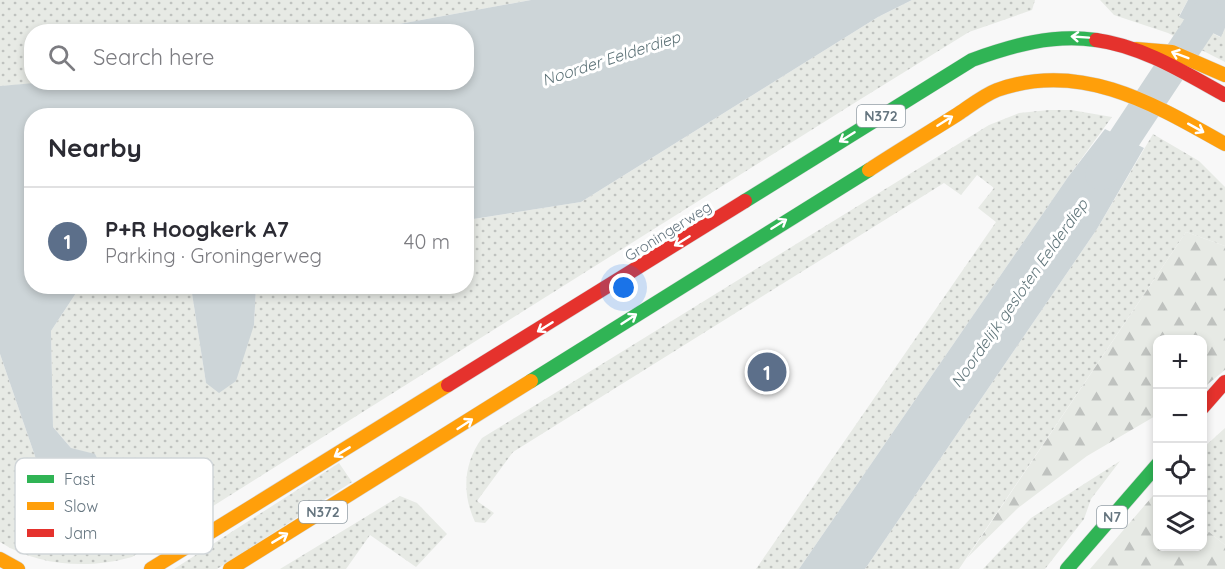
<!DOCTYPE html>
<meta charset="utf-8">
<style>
:root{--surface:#fff;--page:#f7f7f7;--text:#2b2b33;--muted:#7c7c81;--line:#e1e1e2;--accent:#7c3aed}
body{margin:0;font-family:Quicksand,sans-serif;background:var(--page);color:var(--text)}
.controls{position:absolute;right:18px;bottom:18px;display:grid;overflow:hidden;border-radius:12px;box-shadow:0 3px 9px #0003}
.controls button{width:54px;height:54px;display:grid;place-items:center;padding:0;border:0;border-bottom:2px solid var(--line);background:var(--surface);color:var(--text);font:30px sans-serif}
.you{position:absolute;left:624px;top:288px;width:21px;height:21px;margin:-15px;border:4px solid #fff;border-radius:50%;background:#1a73e8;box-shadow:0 0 0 9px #1a73e833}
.badge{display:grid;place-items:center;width:39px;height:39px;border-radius:50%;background:var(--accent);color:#fff;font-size:20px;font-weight:700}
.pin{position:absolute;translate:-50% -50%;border:3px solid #fff;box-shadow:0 2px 6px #0006}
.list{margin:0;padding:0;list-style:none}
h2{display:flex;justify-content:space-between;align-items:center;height:78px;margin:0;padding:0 24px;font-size:26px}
h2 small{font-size:20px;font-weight:400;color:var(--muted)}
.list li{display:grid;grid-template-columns:39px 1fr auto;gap:18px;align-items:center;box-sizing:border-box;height:108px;padding:0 24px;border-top:2px solid var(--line)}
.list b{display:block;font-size:22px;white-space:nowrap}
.list p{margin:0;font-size:20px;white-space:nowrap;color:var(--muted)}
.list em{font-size:20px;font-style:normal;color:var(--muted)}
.icon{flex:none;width:33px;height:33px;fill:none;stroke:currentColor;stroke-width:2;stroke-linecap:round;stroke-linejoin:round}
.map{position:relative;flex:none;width:1225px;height:569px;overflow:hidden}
.search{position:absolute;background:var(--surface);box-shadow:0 3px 9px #0003;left:24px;top:24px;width:450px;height:66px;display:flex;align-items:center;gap:15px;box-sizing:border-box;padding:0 21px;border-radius:24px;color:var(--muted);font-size:22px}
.panel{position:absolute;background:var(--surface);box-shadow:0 3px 9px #0003;left:24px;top:108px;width:450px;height:186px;border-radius:24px}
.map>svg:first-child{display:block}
.grass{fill:url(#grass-dots)}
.forest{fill:url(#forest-firs)}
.water{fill:#cdd5d8}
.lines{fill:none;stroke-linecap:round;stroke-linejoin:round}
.canal{stroke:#cdd5d8;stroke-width:32}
.fast-casing{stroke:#d4d5d6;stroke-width:15}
.slow-casing{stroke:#d4d5d6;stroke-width:15}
.jam-casing{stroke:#d4d5d6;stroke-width:15}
.fast{stroke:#30b455;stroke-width:14}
.slow{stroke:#ff9f0a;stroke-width:14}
.jam{stroke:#e5322d;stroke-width:14}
.oneway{stroke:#fff}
.labels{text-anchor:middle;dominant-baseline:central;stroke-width:6;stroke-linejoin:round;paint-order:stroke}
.shield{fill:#fff;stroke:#949fa6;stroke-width:1.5}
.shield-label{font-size:14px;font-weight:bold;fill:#667680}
.street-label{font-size:15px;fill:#667680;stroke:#fff}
.water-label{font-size:16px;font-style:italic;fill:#60757a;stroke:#fff}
.key{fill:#fff;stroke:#d1d6d9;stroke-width:1.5}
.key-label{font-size:16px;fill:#667680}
</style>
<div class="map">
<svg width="1225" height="569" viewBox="0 0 1225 569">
<defs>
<pattern id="grass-dots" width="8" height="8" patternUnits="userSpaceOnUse" patternTransform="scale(1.5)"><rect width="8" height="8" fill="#e7eae5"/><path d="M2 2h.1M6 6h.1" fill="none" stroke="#bfc2bf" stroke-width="1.8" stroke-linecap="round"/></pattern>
<pattern id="forest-firs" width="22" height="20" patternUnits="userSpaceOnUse" patternTransform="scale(1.5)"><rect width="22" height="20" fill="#e7eae5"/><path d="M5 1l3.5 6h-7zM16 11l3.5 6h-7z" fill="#bfc2bf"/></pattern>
</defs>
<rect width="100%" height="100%" fill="#f8f8f8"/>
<path class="grass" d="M0 0H531L361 31 32 32V82L46 83 0 86Z
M912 0H1035L1032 10 969 32 856 102 132 557C90 569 39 567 0 542V354L37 462 71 448 53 427 51 331 76 293 87 287H191L206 383 254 325 256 287 466 286 467 220 581 202 878 17Z
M1100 0H1188L1179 16 1220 37 1225 28V62L1168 33 1114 15Z
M1049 110H1071L1112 117 1068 177 799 569H756L996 222 978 208 994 188 977 175 961 195 944 183 513 452 477 501 494 513 485 523 475 522C462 494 463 464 482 438L989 125 1019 113Z
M1153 134 1199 161 1225 187V246L1186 232 959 569H865L1097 229Z
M1225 428V545L1203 527 1202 449Z
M1120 461 1091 499 1084 519 1045 569H983L1031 518Z
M339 463 352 482 217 569H174Z
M400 496 417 503 447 534 416 567 370 535 346 569H280Z"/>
<path class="forest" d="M1186 232 1225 246V370L1203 388 1202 340H1158L1157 415 1087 456 1018 508 967 558Z
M1157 491 1158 546H1202L1203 527 1225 545V569H1090Z"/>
<path class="water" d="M531 0H912L878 17 581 202 467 220 466 116H32V286L87 287 76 293 51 331 53 427 71 448 95 454 101 466 88 477 67 476 37 462 0 354V86L46 82H466V32L361 31Z
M1188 0H1225V28L1221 37 1179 17Z
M1105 129 1144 148 1097 229 865 569H799L1068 177Z
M191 287H256L254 325 236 381 219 393 206 383Z"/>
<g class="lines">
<path class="canal" d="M1101 174 1207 14"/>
<defs>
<path id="fast" d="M745 201 972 60C1014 45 1052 34 1096 40
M531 381 869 170
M1067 569 1158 464"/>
<path id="slow" d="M1136 49 1172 52 1225 75
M869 170C898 151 928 133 958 114 970 106 984 95 997 90 1081 60 1154 104 1225 144
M0 559 18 569
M151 569 448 385
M230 569 531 381"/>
<path id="jam" d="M1096 40C1142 46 1185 73 1225 95
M448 385 745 201
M1202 408 1225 382"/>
</defs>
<use href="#fast" class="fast-casing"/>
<use href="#slow" class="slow-casing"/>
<use href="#jam" class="jam-casing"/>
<use href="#fast" class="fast"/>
<use href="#slow" class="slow"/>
<use href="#jam" class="jam"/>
</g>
<defs><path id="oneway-shaft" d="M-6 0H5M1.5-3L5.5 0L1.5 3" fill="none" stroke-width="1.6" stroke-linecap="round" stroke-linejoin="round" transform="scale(1.5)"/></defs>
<g class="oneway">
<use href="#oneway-shaft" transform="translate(1080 37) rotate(-176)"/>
<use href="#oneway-shaft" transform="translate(1180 55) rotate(-159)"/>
<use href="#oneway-shaft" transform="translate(945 121) rotate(-32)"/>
<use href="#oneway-shaft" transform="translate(1196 128) rotate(29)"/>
<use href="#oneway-shaft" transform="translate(847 137) rotate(148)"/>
<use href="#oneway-shaft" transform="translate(779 224) rotate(-32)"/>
<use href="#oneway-shaft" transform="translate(682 241) rotate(148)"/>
<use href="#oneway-shaft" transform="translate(629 319) rotate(-33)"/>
<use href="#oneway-shaft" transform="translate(545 327) rotate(148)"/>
<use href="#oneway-shaft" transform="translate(465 424) rotate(-33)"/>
<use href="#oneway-shaft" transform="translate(342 452) rotate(149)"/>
<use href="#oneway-shaft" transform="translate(280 538) rotate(-31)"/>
</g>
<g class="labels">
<g class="shield">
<rect x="857" y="105" width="48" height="22" rx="4.5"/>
<rect x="299" y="501" width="48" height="22" rx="4.5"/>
<rect x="1097" y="506" width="30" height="22" rx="4.5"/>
</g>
<g class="shield-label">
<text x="881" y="116">N372</text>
<text x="323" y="512">N372</text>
<text x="1112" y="517">N7</text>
</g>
<g class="street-label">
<text transform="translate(668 231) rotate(-32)">Groningerweg</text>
</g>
<g class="water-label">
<text transform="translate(611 58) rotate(-18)">Noorder Eelderdiep</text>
<text transform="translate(1019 293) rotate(-55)">Noordelijk gesloten Eelderdiep</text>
</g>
</g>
<rect x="15" y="458" width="198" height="96" rx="9" class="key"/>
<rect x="27" y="475" width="27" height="8" fill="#30b455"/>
<rect x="27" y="502" width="27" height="8" fill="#ff9f0a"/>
<rect x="27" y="529" width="27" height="8" fill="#e5322d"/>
<g class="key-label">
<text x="64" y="485">Fast</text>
<text x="64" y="512">Slow</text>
<text x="64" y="539">Jam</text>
</g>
</svg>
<div class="controls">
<button>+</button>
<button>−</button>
<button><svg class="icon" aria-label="locate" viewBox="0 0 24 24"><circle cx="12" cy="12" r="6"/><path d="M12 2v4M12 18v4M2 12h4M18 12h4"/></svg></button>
<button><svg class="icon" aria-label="layers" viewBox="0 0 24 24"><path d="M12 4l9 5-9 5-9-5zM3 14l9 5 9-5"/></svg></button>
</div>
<div class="you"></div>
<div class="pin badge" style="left:767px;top:372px;background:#5c6f8a">1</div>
<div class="search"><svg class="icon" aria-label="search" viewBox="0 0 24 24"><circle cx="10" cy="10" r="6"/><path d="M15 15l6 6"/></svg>Search here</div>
<section class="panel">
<h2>Nearby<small></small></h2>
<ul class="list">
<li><span class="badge" style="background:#5c6f8a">1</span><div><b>P+R Hoogkerk A7</b><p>Parking · Groningerweg</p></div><em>40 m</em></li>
</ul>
</section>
</div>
